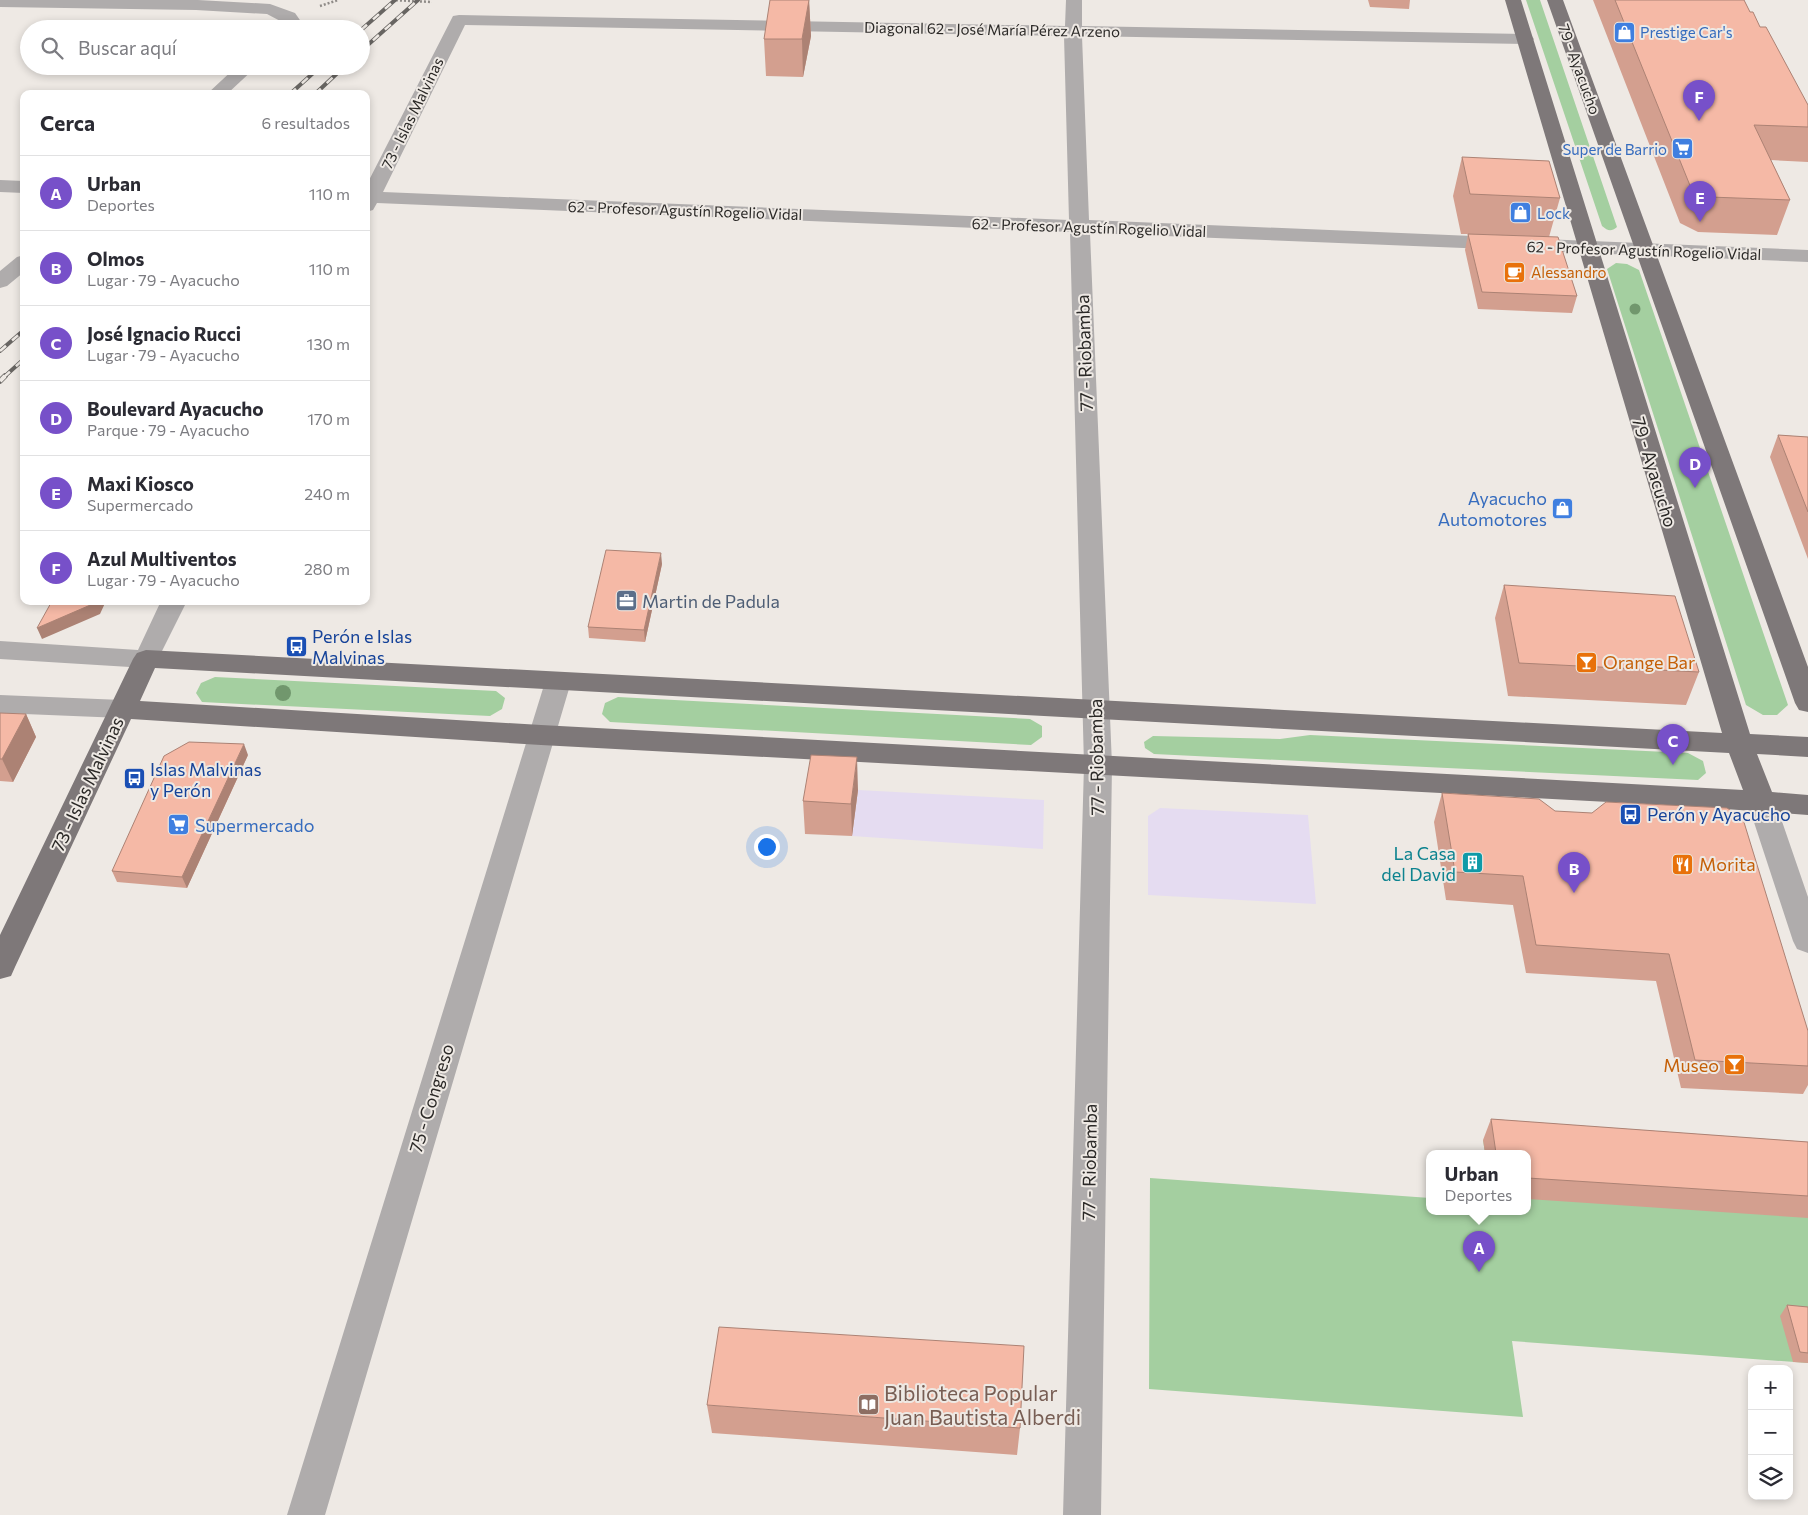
<!DOCTYPE html>
<html lang="es">
<meta charset="utf-8">
<style>
:root{--surface:#fff;--page:#f2f2f3;--text:#2b2b33;--muted:#7c7c81;--line:#e1e1e2;--accent:#7750c9}
body{margin:0;font-family:Commissioner,sans-serif;background:var(--page);color:var(--text)}
.controls{position:absolute;right:15px;bottom:15px;display:grid;overflow:hidden;border-radius:10px;box-shadow:0 2px 8px #0003}
.controls button{width:45px;height:45px;display:grid;place-items:center;padding:0;border:0;border-bottom:1px solid var(--line);background:var(--surface);color:var(--text);font:25px sans-serif}
.you{position:absolute;left:766px;top:846px;width:18px;height:18px;margin:-12px;border:4px solid #fff;border-radius:50%;background:#1a73e8;box-shadow:0 0 0 8px #1a73e833}
.badge{display:grid;place-items:center;width:32px;height:32px;border-radius:50%;background:var(--accent);color:#fff;font-size:16px;font-weight:700}
.pin{position:absolute;translate:-50% -41px;filter:drop-shadow(0 1px 2px #0008)}
.pin::after{content:'';position:absolute;top:26px;width:18px;height:15px;background:inherit;clip-path:polygon(0 0,100% 0,50% 100%)}
.popup{position:absolute;left:1426px;top:1150px;width:105px;height:65px;box-sizing:border-box;display:grid;place-content:center;border-radius:10px;background:var(--surface);filter:drop-shadow(0 1px 4px #0005);font-size:16px;white-space:nowrap;color:var(--muted)}
.popup b{font-size:19px;color:var(--text)}
.popup::after{content:'';position:absolute;left:50%;top:100%;margin-left:-10px;border:10px solid transparent;border-top-color:var(--surface)}
.list{margin:0;padding:0;list-style:none}
h2{display:flex;justify-content:space-between;align-items:center;height:65px;margin:0;padding:0 20px;font-size:21px}
h2 small{font-size:16px;font-weight:400;color:var(--muted)}
.list li{display:grid;grid-template-columns:32px 1fr auto;gap:15px;align-items:center;box-sizing:border-box;height:75px;padding:0 20px;border-top:1px solid var(--line)}
.list b{display:block;font-size:19px;white-space:nowrap}
.list p{margin:0;font-size:16px;white-space:nowrap;color:var(--muted)}
.list em{font-size:16px;font-style:normal;color:var(--muted)}
.icon{flex:none;width:28px;height:28px;fill:none;stroke:currentColor;stroke-width:2;stroke-linecap:round;stroke-linejoin:round}
.map{position:relative;flex:none;width:1808px;height:1515px;overflow:hidden}
.search{position:absolute;background:var(--surface);box-shadow:0 2px 8px #0003;left:20px;top:20px;width:350px;height:55px;display:flex;align-items:center;gap:12px;box-sizing:border-box;padding:0 18px;border-radius:28px;color:var(--muted);font-size:19px}
.panel{position:absolute;background:var(--surface);box-shadow:0 2px 8px #0003;left:20px;top:90px;width:350px;height:515px;border-radius:10px}
.map>svg:first-child{display:block}
.commercial{fill:#e5dcf1}
.green{fill:#a4cfa0}
.lines{fill:none;stroke-linecap:round;stroke-linejoin:round}
.path{stroke:#8f8b88;stroke-width:2.5;stroke-dasharray:2 2;stroke-linecap:butt}
.minor{fill:#afacac;fill-rule:evenodd}
.major{fill:#7e7879;fill-rule:evenodd}
.rail-far1-casing{stroke:#686562;stroke-width:4}
.rail-casing{stroke:#686562;stroke-width:5.5}
.rail-far1{stroke:#eee9e4;stroke-width:2.5;stroke-dasharray:8;stroke-linecap:butt}
.rail{stroke:#eee9e4;stroke-width:4;stroke-dasharray:11;stroke-linecap:butt}
.tree{fill:#71976d}
.wall{fill:#d39f8f}
.shaded-wall{fill:#ac8274}
.building{fill:#f5b9a6;stroke:#ac8274}
.labels{text-anchor:middle;dominant-baseline:central;stroke-width:4;stroke-linejoin:round;paint-order:stroke}
.far-street-label{font-size:15px;fill:#2b2927;stroke:#eee9e4}
.far-shop-label{font-size:15px;fill:#366cbe;stroke:#eee9e4;text-anchor:start}
.far-food-label{font-size:15px;fill:#c56008;stroke:#eee9e4;text-anchor:start}
.street-label{font-size:18px;fill:#2b2927;stroke:#eee9e4}
.shop-label{font-size:18px;fill:#366cbe;stroke:#eee9e4;text-anchor:end}
.service-label{font-size:18px;fill:#4e5e75;stroke:#eee9e4;text-anchor:start}
.transit-label{font-size:18px;fill:#164399;stroke:#eee9e4;text-anchor:start}
.food-label{font-size:18px;fill:#c56008;stroke:#eee9e4;text-anchor:start}
.culture-label{font-size:18px;fill:#0d838f;stroke:#eee9e4;text-anchor:end}
.near-education-label{font-size:21px;fill:#785e54;stroke:#eee9e4;text-anchor:start}
</style>
<div class="map">
<svg width="1808" height="1515" viewBox="0 0 1808 1515">
<rect width="100%" height="100%" fill="#eee9e4"/>
<path class="commercial" d="M858 790 1044 800 1043 849 852 836Z
M1160 808 1308 815 1316 904 1148 895V816Z"/>
<path class="green" d="M1526 0H1540L1617 227C1611 232 1608 231 1602 226Z
M1616 263 1627 264 1639 270 1788 705 1777 715H1763L1746 705 1607 269Z
M215 677 496 691 505 698 502 709 490 716 202 702 196 693 201 683Z
M618 697 1030 719 1042 726V737L1031 745 610 722 602 714 605 703Z
M1310 735 1688 753 1703 761 1706 773 1698 780 1154 754 1145 748 1144 742 1153 736 1280 739Z
M1483 1140 1808 1164V1363L1512 1341 1523 1417 1149 1389 1150 1178 1430 1198V1211H1528V1153H1485Z"/>
<g class="lines">
<path class="path" d="M392 0 432 2
M320 6 338 0"/>
<path class="minor" d="M0 0H198L270 4 295 13 302 23 300 29H282L284 23 267 14 196 10 0 7Z
M1066 0H1082V26L1525 34 1531 35 1534 39 1531 43 1525 44 1082 36 1089 220 1808 250V262L1090 233 1112 765 1101 1515H1063L1084 765 1070 232 377 203 373 210 366 212V186L453 16 459 15 1065 26ZM465 25 1064 36 1069 220 383 192Z
M237 66H257L227 94H207Z
M0 180 24 181V193L0 192Z
M24 255V272L7 286 0 288V271L17 257Z
M161 601H187L155 665 146 668 0 659V641L138 650Z
M558 673 567 676 571 682 325 1515H287L545 682 549 676Z
M0 695 122 700 131 702 135 709 131 716 122 718 0 713Z
M1761 791 1771 794 1775 801 1808 897V953L1797 949 1793 941 1747 801 1751 794Z"/>
<path class="major" d="M1505 0H1521L1750 734 1808 737V757L1757 754 1772 792 1808 795V815L1684 806 541 745 131 719 15 967 11 976 0 979V935L133 659 137 653 146 650 1722 733ZM155 668 1729 753 1743 790 541 725 140 701Z
M1547 0H1563L1808 667V712L1799 710 1795 703Z"/>
<defs>
<path id="rail-far1" d="M361 30 395 0
M361 51 418 0
M290 94 321 66
M315 94 345 66
M0 351 24 330
M4 377 24 359"/>
<path id="rail" d="M0 381 5 376"/>
</defs>
<use href="#rail-far1" class="rail-far1-casing"/>
<use href="#rail" class="rail-casing"/>
<use href="#rail-far1" class="rail-far1"/>
<use href="#rail" class="rail"/>
</g>
<g class="tree">
<circle cx="1635" cy="309" r="5.5"/>
<circle cx="283" cy="693" r="8"/>
</g>
<path class="wall" d="M809 0 811 36 803 77 766 76 764 39Z
M1368 0H1410L1409 9 1370 7Z
M1593 0H1744L1750 12 1808 105V162L1771 160 1790 200 1777 235 1698 232 1680 223Z
M1462 157 1560 198 1549 237 1577 296 1572 313 1478 309 1465 250 1468 234H1461L1453 196Z
M1778 435 1808 437V559L1770 457Z
M662 564 645 642 589 638 588 627Z
M1504 585 1699 672 1686 705 1508 696 1495 618Z
M0 713 26 714 36 737 13 782 0 781Z
M248 755 187 888 117 882 112 871Z
M858 790 852 836 805 834 803 801Z
M1442 793 1539 799 1808 1066V1085L1803 1094 1681 1088 1656 981 1526 973 1513 905 1446 900 1434 822Z
M1491 1119 1808 1142V1218L1528 1199V1153H1485L1483 1140Z
M1787 1305 1808 1307V1363L1793 1362 1780 1316Z
M707 1405 1020 1428 1017 1455 712 1433Z"/>
<path class="shaded-wall" d="M809 0 811 36 803 77 802 39Z
M661 553 662 564 645 642 644 630Z
M96 601H106L100 614 42 639 37 628Z
M26 714 36 737 13 782 2 759Z
M244 744 248 755 187 888 182 877Z
M857 757 858 790 852 836 851 804Z"/>
<path class="building" d="M770 0H809L802 39H764Z
M1615 0H1744L1750 12H1753L1760 27H1766L1808 105V127L1754 125 1790 200 1710 197 1691 188Z
M1462 157 1549 161 1560 198 1470 194Z
M1468 234 1558 237 1577 296 1482 292Z
M1778 435 1808 437V512Z
M606 550 661 553 644 630 588 627Z
M1504 585 1675 596 1699 672 1519 663Z
M52 601H96L95 603 37 628Z
M0 713 26 714 2 759H0Z
M189 742 244 744 182 877 112 871 164 756Z
M811 755 857 757 851 804 803 801Z
M1442 793 1539 799 1555 811 1592 813 1606 802 1727 808 1743 819 1808 1031V1066L1695 1060 1669 954 1536 945 1523 876 1455 872Z
M1491 1119 1808 1142V1196L1528 1178V1153H1496Z
M1787 1305 1808 1307V1353L1800 1352Z
M719 1327 1024 1346 1020 1428 707 1405Z"/>
<defs>
<symbol id="shop-square" viewBox="-11 -11 22 22"><rect x="-9" y="-9" width="18" height="18" rx="4" fill="#3f7fe0" stroke="#eee9e4"/><path d="M-5-2.5h2.3a2.7 3.5 0 0 1 5.4 0H5L5.5 6h-11ZM-1.5-2.5h3a1.5 2.3 0 0 0-3 0Z" fill="#fff"/></symbol>
<symbol id="supermarket-square" viewBox="-11 -11 22 22"><rect x="-9" y="-9" width="18" height="18" rx="4" fill="#3f7fe0" stroke="#eee9e4"/><path d="M-6-5.5h2.5l.6 2H6L4.5 2H-2.5L-4.4-4H-6ZM-1.5 3.2a1.3 1.3 0 1 0 .1 0ZM3 3.2a1.3 1.3 0 1 0 .1 0Z" fill="#fff"/></symbol>
<symbol id="cafe-square" viewBox="-11 -11 22 22"><rect x="-9" y="-9" width="18" height="18" rx="4" fill="#e8710a" stroke="#eee9e4"/><path d="M-5.5-4.5H6V0H3Q3 3.5 0 3.5H-2.5Q-5.5 3.5-5.5 0ZM3-3.2v2h1.7v-2ZM-6 4.5H4V6H-6Z" fill="#fff"/></symbol>
<symbol id="office-square" viewBox="-11 -11 22 22"><rect x="-9" y="-9" width="18" height="18" rx="4" fill="#5c6f8a" stroke="#eee9e4"/><path d="M-6-3h4V-5.5h4V-3h4V5H-6ZM-1-4.5V-3h2v-1.5ZM-6 0V1H6V0Z" fill="#fff"/></symbol>
<symbol id="bus-square" viewBox="-11 -11 22 22"><rect x="-9" y="-9" width="18" height="18" rx="4" fill="#1a4fb4" stroke="#eee9e4"/><path d="M-5-6H5V4H4V6H2V4H-2V6H-4V4H-5ZM-3.5-4V0h7V-4ZM-3.5 1.2v1.5H-2V1.2ZM2 1.2v1.5H3.5V1.2Z" fill="#fff"/></symbol>
<symbol id="bar-square" viewBox="-11 -11 22 22"><rect x="-9" y="-9" width="18" height="18" rx="4" fill="#e8710a" stroke="#eee9e4"/><path d="M-6-5H6L.8 .8V4.5H3.5V6h-7V4.5H-.8V.8Z" fill="#fff"/></symbol>
<symbol id="building-square" viewBox="-11 -11 22 22"><rect x="-9" y="-9" width="18" height="18" rx="4" fill="#0f9aa8" stroke="#eee9e4"/><path d="M-4-6H4V6H1V3H-1V6H-4ZM-2.5-4.3h1.7v1.8h-1.7ZM.8-4.3h1.7v1.8H.8ZM-2.5-1h1.7V.8h-1.7ZM.8-1h1.7V.8H.8Z" fill="#fff"/></symbol>
<symbol id="restaurant-square" viewBox="-11 -11 22 22"><rect x="-9" y="-9" width="18" height="18" rx="4" fill="#e8710a" stroke="#eee9e4"/><path d="M-5-6h1v4h1v-4h1v4h1v-4h1v5L-1.5 .5V6h-2V.5L-5-1ZM5-6V6H3V1.5H1.5Q1.5-4 5-6Z" fill="#fff"/></symbol>
<symbol id="library-square" viewBox="-11 -11 22 22"><rect x="-9" y="-9" width="18" height="18" rx="4" fill="#8d6e63" stroke="#eee9e4"/><path d="M-6-4Q-3-5.5-.7-3.5V5Q-3 3-6 4ZM6-4Q3-5.5 .7-3.5V5Q3 3 6 4Z" fill="#fff"/></symbol>
</defs>
<g fill-rule="evenodd">
<use href="#shop-square" x="1612" y="20" width="25" height="25"/>
<use href="#supermarket-square" x="1670" y="136" width="25" height="25"/>
<use href="#shop-square" x="1508" y="200" width="25" height="25"/>
<use href="#cafe-square" x="1502" y="260" width="25" height="25"/>
<use href="#shop-square" x="1550" y="496" width="25" height="25"/>
<use href="#office-square" x="614" y="588" width="25" height="25"/>
<use href="#bus-square" x="284" y="634" width="25" height="25"/>
<use href="#bar-square" x="1574" y="650" width="25" height="25"/>
<use href="#bus-square" x="122" y="766" width="25" height="25"/>
<use href="#bus-square" x="1618" y="802" width="25" height="25"/>
<use href="#supermarket-square" x="166" y="812" width="25" height="25"/>
<use href="#building-square" x="1460" y="850" width="25" height="25"/>
<use href="#restaurant-square" x="1670" y="852" width="25" height="25"/>
<use href="#bar-square" x="1722" y="1052" width="25" height="25"/>
<use href="#library-square" x="856" y="1392" width="25" height="25"/>
</g>
<g class="labels">
<g class="far-street-label">
<text transform="translate(992 29) rotate(1)">Diagonal 62 - José María Pérez Arzeno</text>
<text transform="translate(1580 69) rotate(70)">79 - Ayacucho</text>
<text transform="translate(412 113) rotate(-64)">73 - Islas Malvinas</text>
<text transform="translate(685 210) rotate(2)">62 - Profesor Agustín Rogelio Vidal</text>
<text transform="translate(1089 227) rotate(2)">62 - Profesor Agustín Rogelio Vidal</text>
<text transform="translate(1644 250) rotate(2)">62 - Profesor Agustín Rogelio Vidal</text>
</g>
<g class="far-shop-label">
<text x="1640" y="32">Prestige Car's</text>
<text x="1667" y="149" text-anchor="end">Super de Barrio</text>
<text x="1537" y="213">Lock</text>
</g>
<g class="far-food-label">
<text x="1531" y="272">Alessandro</text>
</g>
<g class="street-label">
<text transform="translate(1084 353) rotate(-92)">77 - Riobamba</text>
<text transform="translate(1655 472) rotate(73)">79 - Ayacucho</text>
<text transform="translate(1096 757) rotate(-91)">77 - Riobamba</text>
<text transform="translate(87 784) rotate(-65)">73 - Islas Malvinas</text>
<text transform="translate(431 1098) rotate(-73)">75 - Congreso</text>
<text transform="translate(1089 1162) rotate(-89)">77 - Riobamba</text>
</g>
<g class="shop-label">
<text x="1547" y="498">Ayacucho<tspan x="1547" dy="21">Automotores</tspan></text>
<text x="195" y="825" text-anchor="start">Supermercado</text>
</g>
<g class="service-label">
<text x="642" y="601">Martin de Padula</text>
</g>
<g class="transit-label">
<text x="312" y="636">Perón e Islas<tspan x="312" dy="21">Malvinas</tspan></text>
<text x="150" y="769">Islas Malvinas<tspan x="150" dy="21">y Perón</tspan></text>
<text x="1647" y="814">Perón y Ayacucho</text>
</g>
<g class="food-label">
<text x="1603" y="662">Orange Bar</text>
<text x="1699" y="864">Morita</text>
<text x="1719" y="1065" text-anchor="end">Museo</text>
</g>
<g class="culture-label">
<text x="1456" y="853">La Casa<tspan x="1456" dy="21">del David</tspan></text>
</g>
<g class="near-education-label">
<text x="884" y="1392">Biblioteca Popular<tspan x="884" dy="24">Juan Bautista Alberdi</tspan></text>
</g>
</g>
</svg>
<div class="controls">
<button>+</button>
<button>−</button>
<button><svg class="icon" aria-label="layers" viewBox="0 0 24 24"><path d="M12 4l9 5-9 5-9-5zM3 14l9 5 9-5"/></svg></button>
</div>
<div class="you"></div>
<div class="pin badge" style="left:1479px;top:1272px">A</div>
<div class="popup"><b>Urban</b>Deportes</div>
<div class="pin badge" style="left:1574px;top:893px">B</div>
<div class="pin badge" style="left:1673px;top:765px">C</div>
<div class="pin badge" style="left:1695px;top:488px">D</div>
<div class="pin badge" style="left:1700px;top:222px">E</div>
<div class="pin badge" style="left:1699px;top:121px">F</div>
<div class="search"><svg class="icon" aria-label="search" viewBox="0 0 24 24"><circle cx="10" cy="10" r="6"/><path d="M15 15l6 6"/></svg>Buscar aquí</div>
<section class="panel">
<h2>Cerca<small>6 resultados</small></h2>
<ul class="list">
<li><span class="badge">A</span><div><b>Urban</b><p>Deportes</p></div><em>110 m</em></li>
<li><span class="badge">B</span><div><b>Olmos</b><p>Lugar · 79 - Ayacucho</p></div><em>110 m</em></li>
<li><span class="badge">C</span><div><b>José Ignacio Rucci</b><p>Lugar · 79 - Ayacucho</p></div><em>130 m</em></li>
<li><span class="badge">D</span><div><b>Boulevard Ayacucho</b><p>Parque · 79 - Ayacucho</p></div><em>170 m</em></li>
<li><span class="badge">E</span><div><b>Maxi Kiosco</b><p>Supermercado</p></div><em>240 m</em></li>
<li><span class="badge">F</span><div><b>Azul Multiventos</b><p>Lugar · 79 - Ayacucho</p></div><em>280 m</em></li>
</ul>
</section>
</div>
